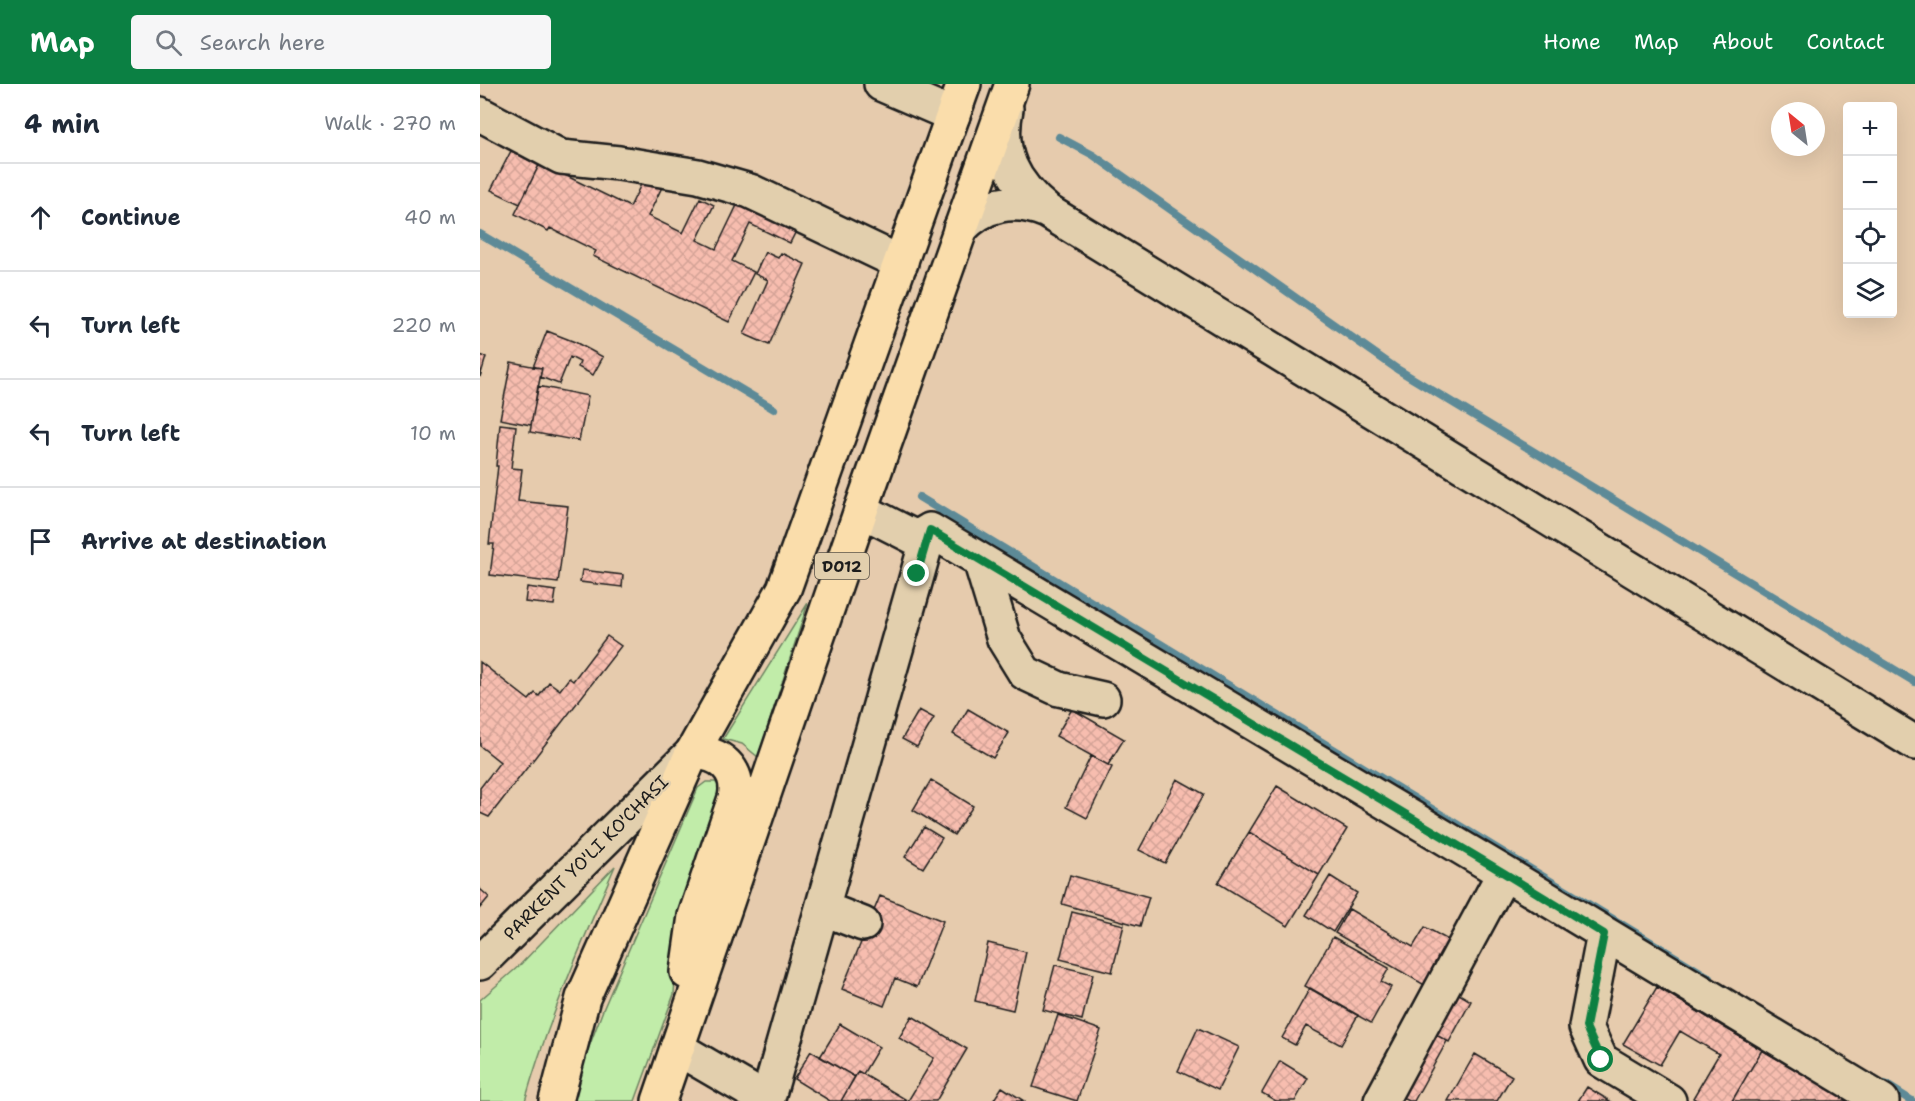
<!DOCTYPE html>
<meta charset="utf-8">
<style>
:root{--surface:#fff;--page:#f6f6f7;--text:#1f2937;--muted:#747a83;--line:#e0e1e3;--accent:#0b8043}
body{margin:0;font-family:"Shantell Sans",sans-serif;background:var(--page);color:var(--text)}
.controls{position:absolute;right:18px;top:18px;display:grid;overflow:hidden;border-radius:6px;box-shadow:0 6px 24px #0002}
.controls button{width:54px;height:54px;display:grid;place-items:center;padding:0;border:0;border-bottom:2px solid var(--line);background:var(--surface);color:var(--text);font:30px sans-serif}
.compass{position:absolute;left:1291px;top:18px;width:54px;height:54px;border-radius:50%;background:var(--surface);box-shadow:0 6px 24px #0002;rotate:330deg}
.stop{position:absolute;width:18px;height:18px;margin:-14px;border:4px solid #0b8043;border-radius:50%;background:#fff}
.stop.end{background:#0b8043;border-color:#fff;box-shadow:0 2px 6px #0008}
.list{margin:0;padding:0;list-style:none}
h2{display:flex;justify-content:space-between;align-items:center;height:78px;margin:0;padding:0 24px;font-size:26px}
h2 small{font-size:20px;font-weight:400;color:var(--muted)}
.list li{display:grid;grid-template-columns:39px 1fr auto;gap:18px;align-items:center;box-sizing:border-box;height:108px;padding:0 24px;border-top:2px solid var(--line)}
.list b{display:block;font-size:22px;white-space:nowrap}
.list em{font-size:20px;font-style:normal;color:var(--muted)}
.icon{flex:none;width:33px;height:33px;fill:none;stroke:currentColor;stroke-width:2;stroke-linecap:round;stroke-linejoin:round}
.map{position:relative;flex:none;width:1435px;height:1017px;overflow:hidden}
header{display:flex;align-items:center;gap:36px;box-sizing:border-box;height:84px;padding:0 30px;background:var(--accent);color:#fff}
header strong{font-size:28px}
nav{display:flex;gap:33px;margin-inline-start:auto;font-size:21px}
.search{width:420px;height:54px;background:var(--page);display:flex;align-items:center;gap:15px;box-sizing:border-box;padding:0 21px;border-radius:6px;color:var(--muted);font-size:22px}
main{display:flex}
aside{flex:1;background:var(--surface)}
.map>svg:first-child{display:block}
.green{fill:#c1eca9;stroke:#6e8462;stroke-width:1.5}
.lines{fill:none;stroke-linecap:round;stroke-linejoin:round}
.stream{stroke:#5d8a97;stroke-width:8}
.building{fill:url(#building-cross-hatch);stroke:#1c1c1c;stroke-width:1.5}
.minor-casing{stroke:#1c1c1c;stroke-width:38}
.highway-casing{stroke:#1c1c1c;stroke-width:38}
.minor{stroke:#e2cfad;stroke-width:33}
.highway{stroke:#faddab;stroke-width:33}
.route{stroke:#0b8043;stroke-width:8}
.labels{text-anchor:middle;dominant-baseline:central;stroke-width:5;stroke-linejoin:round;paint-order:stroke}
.shield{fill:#e2cfad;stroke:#575248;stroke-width:1.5}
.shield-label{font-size:16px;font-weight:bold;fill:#1c1c1c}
.street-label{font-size:18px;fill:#1c1c1c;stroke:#e2cfad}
</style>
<header>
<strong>Map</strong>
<div class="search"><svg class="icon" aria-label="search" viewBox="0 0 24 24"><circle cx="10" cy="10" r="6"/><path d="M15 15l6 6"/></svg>Search here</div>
<nav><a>Home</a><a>Map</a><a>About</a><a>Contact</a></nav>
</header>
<main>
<aside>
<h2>4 min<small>Walk · 270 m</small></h2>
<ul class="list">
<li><svg class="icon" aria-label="ahead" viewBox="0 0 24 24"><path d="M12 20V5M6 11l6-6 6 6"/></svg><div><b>Continue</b></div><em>40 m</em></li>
<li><svg class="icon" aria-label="left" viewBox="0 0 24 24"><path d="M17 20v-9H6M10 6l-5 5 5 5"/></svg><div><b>Turn left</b></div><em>220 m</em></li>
<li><svg class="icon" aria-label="left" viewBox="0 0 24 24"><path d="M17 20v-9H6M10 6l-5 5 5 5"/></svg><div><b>Turn left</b></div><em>10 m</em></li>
<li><svg class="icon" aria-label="arrive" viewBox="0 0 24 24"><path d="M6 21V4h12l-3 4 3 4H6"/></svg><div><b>Arrive at destination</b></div></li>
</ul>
</aside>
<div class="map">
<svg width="1435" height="1017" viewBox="0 0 1435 1017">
<defs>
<pattern id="building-cross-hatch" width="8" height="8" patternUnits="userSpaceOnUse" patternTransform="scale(1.5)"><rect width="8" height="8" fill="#f7bdaf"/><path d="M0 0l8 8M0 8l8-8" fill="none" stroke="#d3a296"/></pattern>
</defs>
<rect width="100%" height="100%" fill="#e6cbad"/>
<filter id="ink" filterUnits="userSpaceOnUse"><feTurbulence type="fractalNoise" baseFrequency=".0167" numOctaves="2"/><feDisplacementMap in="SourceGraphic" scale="12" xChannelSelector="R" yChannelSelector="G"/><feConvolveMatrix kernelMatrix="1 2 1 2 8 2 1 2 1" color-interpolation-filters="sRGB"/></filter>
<g filter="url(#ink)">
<path class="green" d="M328 519 278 673 262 660 243 655Z
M226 698H235L242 704 198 852 194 910 155 1017H92L101 984 123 926 218 704Z
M135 782C102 859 68 936 45 1017H0V916L40 881Z"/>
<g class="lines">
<path class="stream" d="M579 53 613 71 917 285 1435 598
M0 150 294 325
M439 413 1230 894
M1405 1000 1432 1017"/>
</g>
<path class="building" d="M32 65 60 79 40 120 11 106Z
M60 79 150 123 165 92 183 101 168 132 203 149 220 114 234 121 217 156 236 165 261 113 319 141 310 159 270 140 252 177 274 188 249 238 113 172 116 167 70 144 68 147 35 130Z
M285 168 298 174 301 169 325 180 289 261 264 250 288 196 275 190Z
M67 247 95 258 123 273 113 291 98 283 100 278 90 273 79 300 60 293 62 284 53 283Z
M0 271 6 273 0 293Z
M31 278 62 284 51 341 20 335Z
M58 302 108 312 99 357 50 348Z
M20 340 36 342 31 384 42 385 38 417 88 422 78 499 10 491 14 460H9L18 382H16Z
M102 486 143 491 142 503 100 498Z
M47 503 76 507 74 521 45 518Z
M127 552 141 562 9 733 0 729V704L20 678 0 662V578L49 616 55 609 59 612 69 598 80 606 89 594 93 597Z
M488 625 529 649 513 674 473 650Z
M592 625 644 655 628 681 576 652Z
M439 626 454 634 437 663 422 655Z
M611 672 632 683 607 734 586 723Z
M697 695 724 710 685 779 659 766Z
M451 696 493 722 474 751 433 726Z
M797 702 867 745 839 791 769 748Z
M444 743 462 754 443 784 425 773Z
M769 748 839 791 808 842 738 799Z
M590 791 669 813 660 842 582 820Z
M850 792 877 809 853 848 826 831Z
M0 805 9 813 0 824Z
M400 812 463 837 437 903 415 894 404 922 362 905Z
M869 825 933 863 945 843 979 862 953 906 855 849Z
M592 828 644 841 632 888 580 875Z
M853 853 909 884 901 898 911 903 891 939 825 902Z
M508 859 546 868 533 926 495 917Z
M575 881 613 890 602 936 563 926Z
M1177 903 1282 966 1252 1017H1218L1213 1014 1239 970 1200 947 1180 981 1143 960Z
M830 904 878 931 861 961 826 942 815 961 802 954Z
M974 907 991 917 969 958 951 948Z
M578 931 621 946 597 1017 553 1003Z
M432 932 487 965 456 1017H361L378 987 428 1017 454 974 419 954Z
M360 940 399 963 383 990 378 987 375 993 340 973Z
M718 944 759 963 738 1006 698 987Z
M951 948 967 957 934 1017H929L916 1010Z
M1282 966 1370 1017H1252Z
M331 967 375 993 361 1017H350L314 995Z
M995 970 1032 992 1017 1017H968Z
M800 977 828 994 815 1017H796L782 1009Z
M522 1003 544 1017H513Z
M1107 1003 1130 1017H1098Z"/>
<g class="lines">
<defs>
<path id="minor" d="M401 0 473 31
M526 25C517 69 533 99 567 127L1435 659
M0 30 81 73 139 79 218 92 270 107 421 179
M480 145C505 118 534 114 567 127
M381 426 436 454 450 446
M450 446 1024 789 1402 1017
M500 476 524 555 545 589 579 605 623 615
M342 824 383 840
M1124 850 1106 943 1121 976 1189 1017
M0 879 211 670
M197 964 288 1017
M287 1017 450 446
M901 1017 1024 789"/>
<path id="highway" d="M207 888 215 832 255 714C261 686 239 667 212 669
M76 1017 103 914 212 669 304 505 484 0
M179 1017 381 426 532 0"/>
</defs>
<use href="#minor" class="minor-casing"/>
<use href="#highway" class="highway-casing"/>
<use href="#minor" class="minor"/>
<use href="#highway" class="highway"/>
</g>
</g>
<g class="lines" filter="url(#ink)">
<path class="route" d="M437 490 450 446 1024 789 1124 850 1106 943 1121 976"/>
</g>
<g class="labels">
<rect class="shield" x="335" y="469" width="54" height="26" rx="4.5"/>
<g class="shield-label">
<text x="362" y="482">D012</text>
</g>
<g class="street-label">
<text transform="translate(106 774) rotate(-45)">PARKENT YO'LI KO'CHASI</text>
</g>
</g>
</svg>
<div class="controls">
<button>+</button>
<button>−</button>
<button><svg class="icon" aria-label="locate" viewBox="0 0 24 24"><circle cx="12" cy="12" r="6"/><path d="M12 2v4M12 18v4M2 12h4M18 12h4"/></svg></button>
<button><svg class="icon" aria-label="layers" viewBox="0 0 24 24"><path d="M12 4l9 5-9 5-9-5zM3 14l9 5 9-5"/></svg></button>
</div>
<svg class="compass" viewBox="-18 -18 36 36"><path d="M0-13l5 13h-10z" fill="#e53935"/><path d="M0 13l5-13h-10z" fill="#747a83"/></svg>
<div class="stop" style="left:1121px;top:976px"></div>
<div class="stop end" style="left:437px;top:490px"></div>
</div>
</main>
